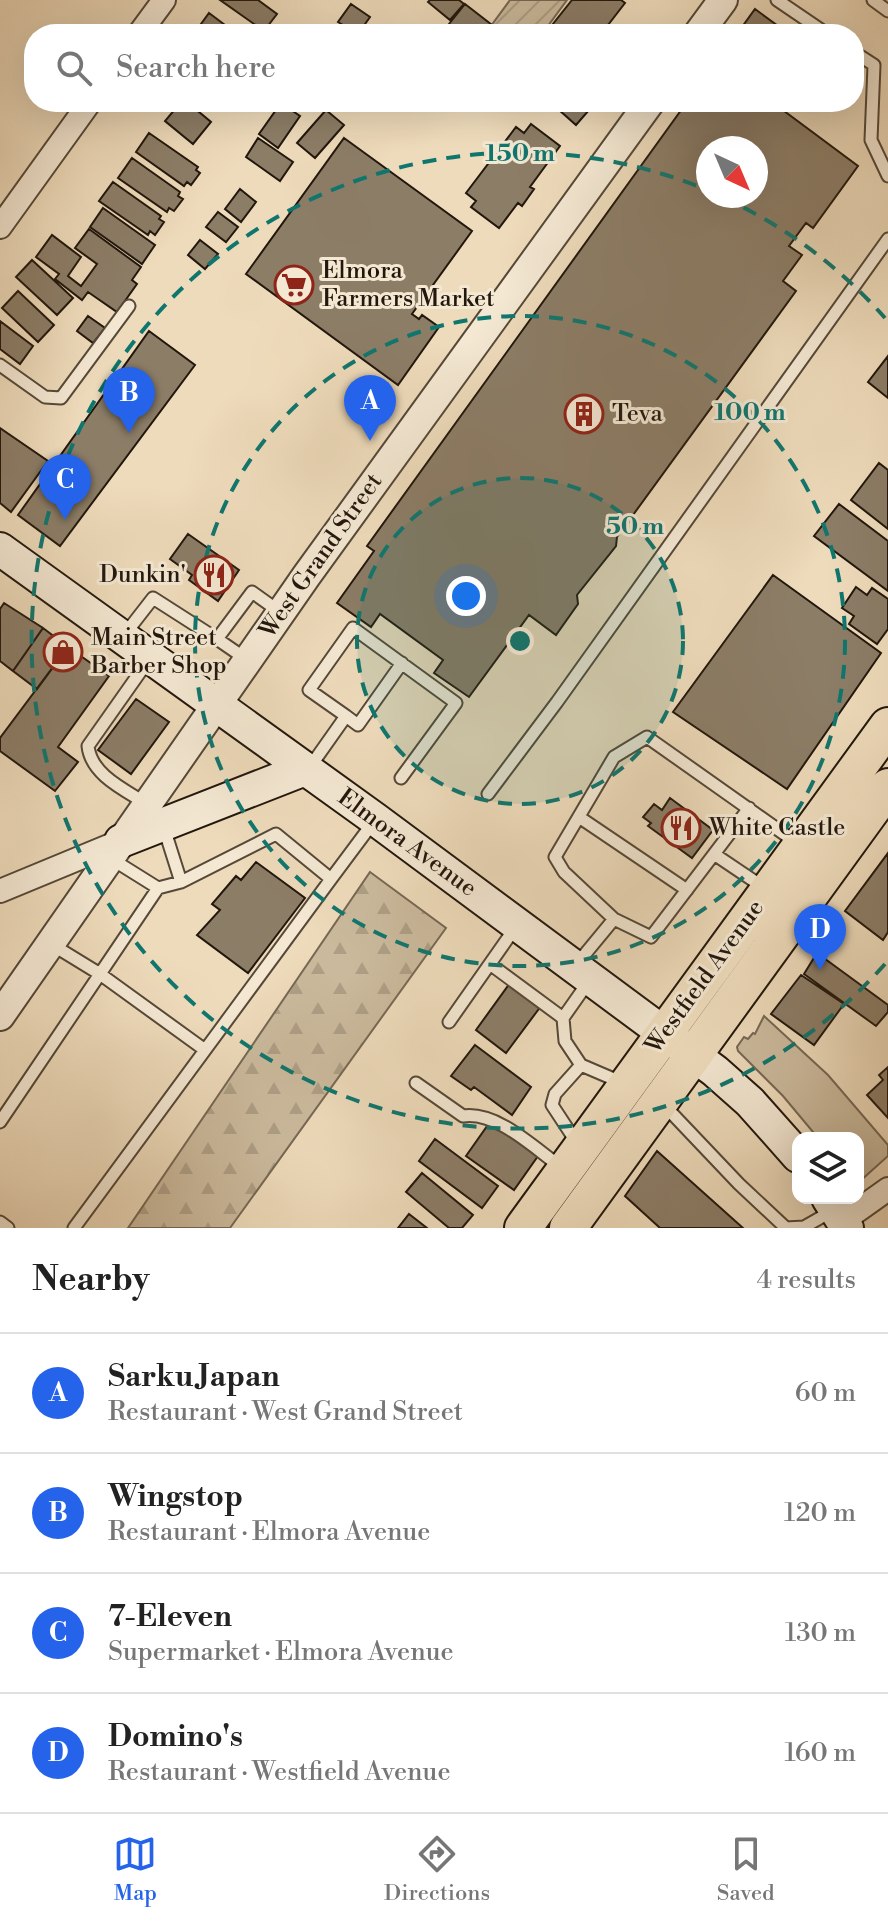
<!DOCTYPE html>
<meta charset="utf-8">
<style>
:root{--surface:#fff;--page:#f2f2f2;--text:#222;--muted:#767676;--line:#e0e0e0;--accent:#2563eb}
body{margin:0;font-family:"Libre Bodoni",serif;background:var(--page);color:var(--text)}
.controls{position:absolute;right:24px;bottom:24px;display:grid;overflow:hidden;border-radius:16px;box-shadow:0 8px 32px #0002}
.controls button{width:72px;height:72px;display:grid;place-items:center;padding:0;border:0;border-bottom:2px solid var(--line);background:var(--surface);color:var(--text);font:40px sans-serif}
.compass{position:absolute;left:696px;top:136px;width:72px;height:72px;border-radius:50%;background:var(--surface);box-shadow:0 8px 32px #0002;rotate:136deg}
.you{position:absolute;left:466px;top:596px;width:28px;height:28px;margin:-20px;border:6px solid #fff;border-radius:50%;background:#1a73e8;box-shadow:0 0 0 12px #1a73e833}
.badge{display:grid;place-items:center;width:52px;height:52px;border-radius:50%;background:var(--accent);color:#fff;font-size:26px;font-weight:700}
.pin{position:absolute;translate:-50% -66px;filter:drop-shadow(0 2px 4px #0008)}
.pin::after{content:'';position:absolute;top:42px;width:28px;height:24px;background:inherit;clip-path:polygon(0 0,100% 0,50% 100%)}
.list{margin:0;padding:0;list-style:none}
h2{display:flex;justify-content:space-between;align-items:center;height:104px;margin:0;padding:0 32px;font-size:34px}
h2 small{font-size:26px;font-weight:400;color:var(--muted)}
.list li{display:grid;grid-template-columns:52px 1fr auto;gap:24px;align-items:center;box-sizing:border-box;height:120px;padding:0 32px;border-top:2px solid var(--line)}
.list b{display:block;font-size:30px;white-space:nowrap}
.list p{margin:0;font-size:26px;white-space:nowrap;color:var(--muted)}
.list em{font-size:26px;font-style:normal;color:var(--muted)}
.icon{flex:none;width:44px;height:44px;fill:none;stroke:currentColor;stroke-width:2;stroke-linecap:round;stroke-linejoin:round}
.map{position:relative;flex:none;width:888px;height:1228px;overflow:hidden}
.search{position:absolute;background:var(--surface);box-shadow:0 8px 32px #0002;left:24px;right:24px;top:24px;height:88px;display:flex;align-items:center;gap:20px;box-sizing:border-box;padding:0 28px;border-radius:32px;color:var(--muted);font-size:30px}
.sheet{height:584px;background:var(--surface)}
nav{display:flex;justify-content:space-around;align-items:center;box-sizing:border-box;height:112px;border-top:2px solid var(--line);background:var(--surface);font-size:22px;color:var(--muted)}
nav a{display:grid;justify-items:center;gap:4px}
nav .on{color:var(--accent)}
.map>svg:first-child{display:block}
.grass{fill:#cbba9d;stroke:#766855;stroke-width:2}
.forest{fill:url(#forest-firs);stroke:#766855;stroke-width:2}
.garden{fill:url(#garden-furrows);stroke:#766855;stroke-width:2}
.building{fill:#8c7d67;stroke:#22170d;stroke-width:2;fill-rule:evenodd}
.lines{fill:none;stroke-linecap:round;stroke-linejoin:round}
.service-casing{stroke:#554838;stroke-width:15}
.minor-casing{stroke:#554838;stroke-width:26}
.tertiary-casing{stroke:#554838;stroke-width:32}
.secondary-casing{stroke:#22170d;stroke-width:36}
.primary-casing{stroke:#22170d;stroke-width:40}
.service{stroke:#f4e8d3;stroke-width:11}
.minor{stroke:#f4e8d3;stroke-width:22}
.tertiary{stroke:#f4e8d3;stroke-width:28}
.secondary{stroke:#f4e8d3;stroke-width:32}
.primary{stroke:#eedbbb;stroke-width:36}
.ring{fill:none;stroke:#0f766e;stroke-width:4;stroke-dasharray:14 10}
.labels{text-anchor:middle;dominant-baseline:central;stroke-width:6;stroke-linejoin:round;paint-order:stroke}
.poi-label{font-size:24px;fill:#22170d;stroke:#f4e8d3;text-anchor:start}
.street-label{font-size:24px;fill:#22170d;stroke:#f4e8d3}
.centre{fill:#0f766e;stroke:#f4e8d3;stroke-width:4}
.ring-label{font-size:24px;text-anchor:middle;font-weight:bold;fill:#0f766e;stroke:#f4e8d3;stroke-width:6;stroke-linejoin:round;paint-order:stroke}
</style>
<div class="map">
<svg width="888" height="1228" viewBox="0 0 888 1228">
<defs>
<pattern id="forest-firs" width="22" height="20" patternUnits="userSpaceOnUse" patternTransform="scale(2)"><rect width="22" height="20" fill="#cbba9d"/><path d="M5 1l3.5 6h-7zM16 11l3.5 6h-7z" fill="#ae9f86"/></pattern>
<pattern id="garden-furrows" width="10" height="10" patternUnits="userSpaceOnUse" patternTransform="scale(2)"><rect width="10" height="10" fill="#cbba9d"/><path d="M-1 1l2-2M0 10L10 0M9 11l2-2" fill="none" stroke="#ae9f86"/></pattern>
</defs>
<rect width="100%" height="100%" fill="#eedbbb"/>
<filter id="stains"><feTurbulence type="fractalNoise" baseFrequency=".0025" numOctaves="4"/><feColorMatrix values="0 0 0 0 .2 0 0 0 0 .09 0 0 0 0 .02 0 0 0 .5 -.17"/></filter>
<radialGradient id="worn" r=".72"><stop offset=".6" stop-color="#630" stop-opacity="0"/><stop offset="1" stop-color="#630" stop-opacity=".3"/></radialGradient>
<path class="grass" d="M764 1016 828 1075 888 1145V1156L859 1182 858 1138H818L783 1096 738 1051 737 1047 744 1037 748 1039 753 1033 755 1034Z"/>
<path class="forest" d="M370 872 446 928 230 1228H128Z"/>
<path class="garden" d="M510 0H567L542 34H485Z"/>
<path class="building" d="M220 0H258L277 14 264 31Z
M430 0H459L464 4 450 20 428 2Z
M572 0H621L625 3 601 34H545Z
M351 4 370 17 358 34 338 22Z
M465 4 492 25 486 34H461L449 24Z
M755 9 789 34H737Z
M209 13 237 34H199L196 31Z
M181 102H187L211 122 193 144 165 121Z
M550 102H596L576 125Z
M687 102H772L858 166 813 228 806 223 789 246 802 255 783 281 796 291 617 537 616 546 577 595 578 604 556 635 529 615 469 697 434 673 443 660 380 614 371 627 337 603 374 551 367 546ZM708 148H756V196H708Z
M281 103 300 116 278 148 259 134Z
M326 110 344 125 315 158 297 143Z
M531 124 560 146 530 187 534 189 522 206 518 203 499 228 471 207 476 201 466 193 516 127 524 133Z
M149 133 198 167 196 170 200 173 191 185 187 182 184 186 136 152Z
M258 138 293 162 280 181 246 157Z
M344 138 472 231 412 314 419 319 422 315 439 327 398 385 246 274Z
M132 158 180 192 178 196 183 199 174 211 169 208 167 212 118 178Z
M113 182 161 216 159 219 164 222 155 235 150 231 148 235 99 201Z
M240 189 256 202 241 222 225 209Z
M103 208 155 245 142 264 90 227Z
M218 212 238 227 226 242 206 227Z
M89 229 141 267 132 280 137 284 117 312 88 292 82 300 55 279 59 274 36 257 52 235 81 257 68 276 81 286 97 264 75 248Z
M200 240 218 254 205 269 188 255Z
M32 260 73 298 57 315 16 277Z
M18 291 54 325 38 342 2 308Z
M88 316 105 328 93 343 77 331Z
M0 321 33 346 20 364 0 349Z
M149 331 195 365 60 546 18 515Z
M888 356V398L868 382Z
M0 428 48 461 11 512 0 503Z
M879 463 888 470V529L851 500Z
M839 504 888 541V591L814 536Z
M188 534 239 570 218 601 189 580 192 575 170 559Z
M773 575 881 653 787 789 673 712Z
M856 587 867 595 872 588 888 599V629L877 644 849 624 854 616 842 608Z
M4 603 43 628 13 671 0 661V609Z
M43 628 68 647 37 689 13 671Z
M68 647 109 676 58 747 78 762 55 791 0 751V738Z
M136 699 169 722 131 774 98 750Z
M670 798 713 830 692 858 648 826 651 823 643 817 654 804 662 810Z
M888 853V932L883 940 845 911Z
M256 862 305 898 248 973 197 935 220 910 212 904 236 876 241 880Z
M817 953 888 1005V1012L876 1026 804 974Z
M801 975 844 1004 814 1045 771 1014Z
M510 983 541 1006 506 1053 476 1030Z
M475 1045 531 1087 512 1115 474 1087 471 1090 451 1076Z
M888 1067V1118L867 1095 883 1080 879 1075Z
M490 1122 538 1156 514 1190 466 1156Z
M435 1139 498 1186 482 1208 419 1161Z
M657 1151 743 1228H660L625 1196Z
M422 1173 473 1215 462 1228H449L406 1192Z
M409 1214 427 1228H398Z"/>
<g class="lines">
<defs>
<path id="service" d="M777 0 827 34
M873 0 888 11
M854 52 874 65 871 140 888 176
M0 365 45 397 61 398 129 306
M125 634 153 598 217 639 252 592 280 612
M217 639 246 659
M346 716 358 725 402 663
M310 767 346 716 309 690 353 628 456 703 401 778
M488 794 557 702 888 239
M147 804C125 790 91 775 88 746L150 658
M749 808 651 937 614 919 564 872 555 857 614 757 647 737 797 843
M579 817 687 890
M163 825 181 882
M714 854 763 887
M110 858 158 888
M331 879 375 820
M51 944 100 974 205 1050
M490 964 563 1018
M576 965 614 919
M589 981 563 1018 565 1041 581 1065 623 1083
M449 1022 515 928
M416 1083 463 1116C497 1111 534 1148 561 1167
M663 1104 739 1184 786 1228 804 1227 834 1210
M0 1122 158 888 181 882 276 834 331 879 74 1228
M577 1143 552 1105 555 1094 581 1065
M0 1222 8 1228"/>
<path id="minor" d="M139 34 164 0
M0 227 90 102
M0 891 121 841
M843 1221 888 1189"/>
<path id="tertiary" d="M698 34 723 0
M0 1016 307 575 650 102"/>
<path id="secondary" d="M0 549 375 819 715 1071 750 1102 798 1156
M121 841 305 769
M828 1198 847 1228"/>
<path id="primary" d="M523 1228 888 726
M568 1228 888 787"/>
</defs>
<use href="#service" class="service-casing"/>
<use href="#minor" class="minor-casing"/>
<use href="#tertiary" class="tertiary-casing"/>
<use href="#secondary" class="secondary-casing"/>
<use href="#primary" class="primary-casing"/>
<use href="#service" class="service"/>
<use href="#minor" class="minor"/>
<use href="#tertiary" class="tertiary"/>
<use href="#secondary" class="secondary"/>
<use href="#primary" class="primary"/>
</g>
<circle cx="520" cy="641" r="163" fill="#0f766e" fill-opacity=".12"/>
<g class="ring">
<circle cx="520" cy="641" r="163"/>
<circle cx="520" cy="641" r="325"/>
<path d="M885 964A488 488 0 1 1 707 190M722 197A488 488 0 0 1 885 318"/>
</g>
<defs>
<symbol id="supermarket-ring" viewBox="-11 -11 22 22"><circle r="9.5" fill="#f4e8d3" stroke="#8f2418" stroke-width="1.5"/><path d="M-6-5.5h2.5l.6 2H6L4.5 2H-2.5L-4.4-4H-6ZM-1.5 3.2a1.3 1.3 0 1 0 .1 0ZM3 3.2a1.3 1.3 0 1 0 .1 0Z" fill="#8f2418"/></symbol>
<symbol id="building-ring" viewBox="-11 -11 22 22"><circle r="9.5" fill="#f4e8d3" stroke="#8f2418" stroke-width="1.5"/><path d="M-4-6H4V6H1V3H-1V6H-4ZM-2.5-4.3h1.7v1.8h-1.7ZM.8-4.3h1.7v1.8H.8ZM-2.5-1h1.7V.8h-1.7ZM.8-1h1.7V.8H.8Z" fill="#8f2418"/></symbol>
<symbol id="restaurant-ring" viewBox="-11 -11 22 22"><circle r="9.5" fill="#f4e8d3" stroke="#8f2418" stroke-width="1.5"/><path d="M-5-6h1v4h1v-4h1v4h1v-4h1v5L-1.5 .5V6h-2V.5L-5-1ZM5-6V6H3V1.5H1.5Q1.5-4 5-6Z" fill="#8f2418"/></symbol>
<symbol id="shop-ring" viewBox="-11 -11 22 22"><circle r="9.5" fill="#f4e8d3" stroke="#8f2418" stroke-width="1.5"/><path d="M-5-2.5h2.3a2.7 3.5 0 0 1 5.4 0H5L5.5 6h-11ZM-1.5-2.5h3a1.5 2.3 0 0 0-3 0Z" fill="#8f2418"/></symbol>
</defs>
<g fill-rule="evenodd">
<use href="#supermarket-ring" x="272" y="263" width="44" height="44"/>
<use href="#building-ring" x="562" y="392" width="44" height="44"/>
<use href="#restaurant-ring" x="192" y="553" width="44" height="44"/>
<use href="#shop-ring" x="41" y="630" width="44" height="44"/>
<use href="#restaurant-ring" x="659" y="806" width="44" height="44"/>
</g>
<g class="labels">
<g class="poi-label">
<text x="322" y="271">Elmora<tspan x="322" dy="28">Farmers Market</tspan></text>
<text x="612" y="414">Teva</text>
<text x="186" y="575" text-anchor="end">Dunkin'</text>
<text x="91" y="638">Main Street<tspan x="91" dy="28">Barber Shop</tspan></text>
<text x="709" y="828">White Castle</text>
</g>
<g class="street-label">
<text transform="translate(321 556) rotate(-55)">West Grand Street</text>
<text transform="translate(407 843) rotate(36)">Elmora Avenue</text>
<text transform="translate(705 977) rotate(-54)">Westfield Avenue</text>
</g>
</g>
<circle cx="520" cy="641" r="12" class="centre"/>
<g class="ring-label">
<text x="520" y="161">150 m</text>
<text x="750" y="420">100 m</text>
<text x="635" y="534">50 m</text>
</g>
<rect width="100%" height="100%" filter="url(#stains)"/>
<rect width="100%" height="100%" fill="url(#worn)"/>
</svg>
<div class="controls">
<button><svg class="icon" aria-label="layers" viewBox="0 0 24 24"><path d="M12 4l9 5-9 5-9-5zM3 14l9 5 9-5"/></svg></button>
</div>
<svg class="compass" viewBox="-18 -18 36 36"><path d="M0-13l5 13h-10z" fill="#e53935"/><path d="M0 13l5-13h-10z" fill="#767676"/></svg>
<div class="you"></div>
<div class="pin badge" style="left:370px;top:441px">A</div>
<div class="pin badge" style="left:129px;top:433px">B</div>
<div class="pin badge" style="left:65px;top:520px">C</div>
<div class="pin badge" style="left:820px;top:970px">D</div>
<div class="search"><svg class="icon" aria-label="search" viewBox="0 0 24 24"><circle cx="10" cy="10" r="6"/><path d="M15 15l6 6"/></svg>Search here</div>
</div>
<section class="sheet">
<h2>Nearby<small>4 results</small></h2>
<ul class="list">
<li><span class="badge">A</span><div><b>Sarku Japan</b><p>Restaurant · West Grand Street</p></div><em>60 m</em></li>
<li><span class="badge">B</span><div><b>Wingstop</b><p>Restaurant · Elmora Avenue</p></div><em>120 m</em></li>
<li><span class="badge">C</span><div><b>7-Eleven</b><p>Supermarket · Elmora Avenue</p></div><em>130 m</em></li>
<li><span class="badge">D</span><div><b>Domino's</b><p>Restaurant · Westfield Avenue</p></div><em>160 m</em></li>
</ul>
</section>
<nav>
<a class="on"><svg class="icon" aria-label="map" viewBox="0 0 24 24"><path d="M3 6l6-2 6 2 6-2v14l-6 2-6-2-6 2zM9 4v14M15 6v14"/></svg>Map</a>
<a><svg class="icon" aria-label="directions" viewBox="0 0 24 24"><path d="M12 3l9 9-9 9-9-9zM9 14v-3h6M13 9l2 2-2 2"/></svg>Directions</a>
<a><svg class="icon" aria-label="saved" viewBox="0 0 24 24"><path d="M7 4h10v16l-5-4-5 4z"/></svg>Saved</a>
</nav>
